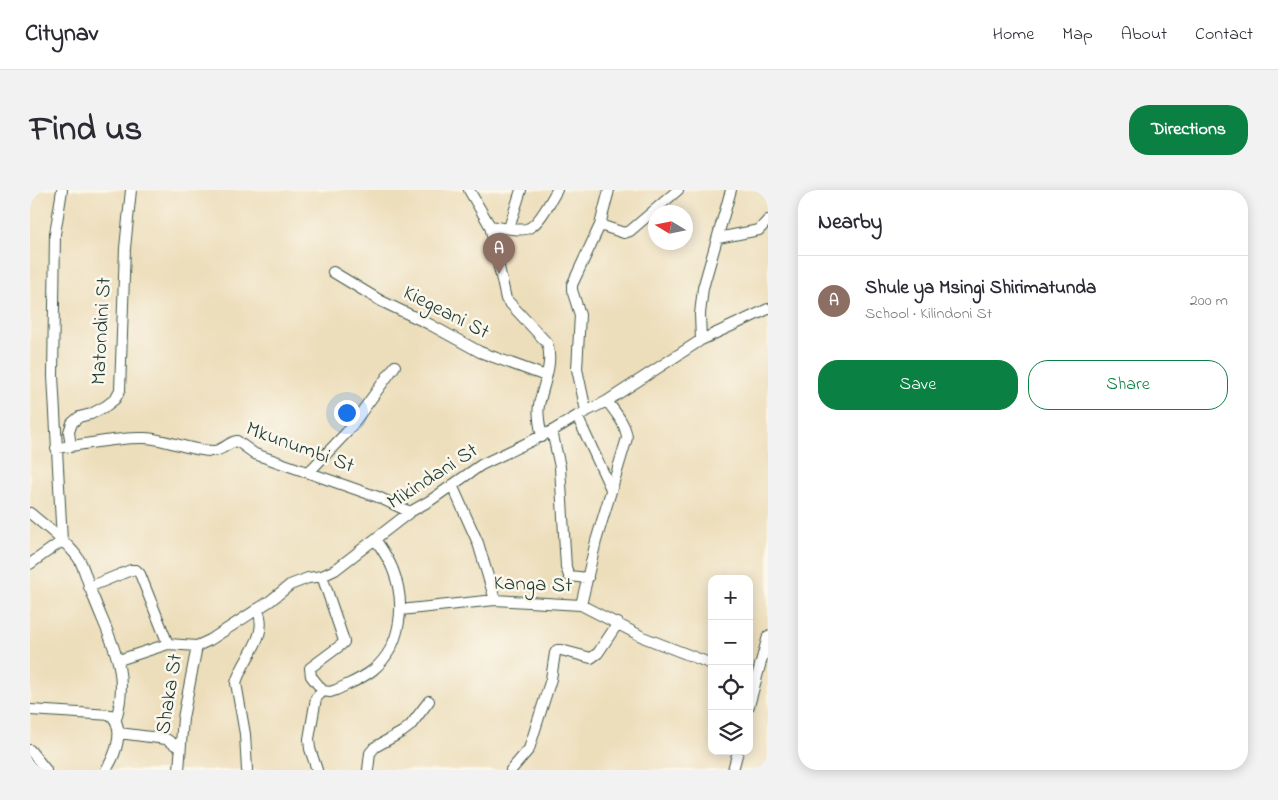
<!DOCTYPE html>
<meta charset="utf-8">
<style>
:root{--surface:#fff;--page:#f2f2f3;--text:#2b2b33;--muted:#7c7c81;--line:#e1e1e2;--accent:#0b8043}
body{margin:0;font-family:"Indie Flower",sans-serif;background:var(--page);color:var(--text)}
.controls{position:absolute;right:15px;bottom:15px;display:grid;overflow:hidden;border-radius:10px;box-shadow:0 2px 12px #0003}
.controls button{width:45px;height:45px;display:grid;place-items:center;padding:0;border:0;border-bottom:1px solid var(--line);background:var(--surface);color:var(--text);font:25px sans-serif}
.compass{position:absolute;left:618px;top:15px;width:45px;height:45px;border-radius:50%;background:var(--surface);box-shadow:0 2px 12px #0003;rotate:280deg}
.you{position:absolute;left:316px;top:222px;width:18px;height:18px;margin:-12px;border:4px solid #fff;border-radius:50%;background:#1a73e8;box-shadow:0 0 0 8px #1a73e833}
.badge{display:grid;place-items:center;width:32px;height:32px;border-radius:50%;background:var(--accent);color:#fff;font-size:16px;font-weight:700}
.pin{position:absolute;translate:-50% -41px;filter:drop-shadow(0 1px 2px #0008)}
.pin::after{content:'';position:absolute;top:26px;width:18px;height:15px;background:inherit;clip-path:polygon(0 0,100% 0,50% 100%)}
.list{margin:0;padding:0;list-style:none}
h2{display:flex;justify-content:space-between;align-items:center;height:65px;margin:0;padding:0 20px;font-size:21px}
h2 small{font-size:16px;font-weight:400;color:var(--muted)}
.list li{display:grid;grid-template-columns:32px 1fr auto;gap:15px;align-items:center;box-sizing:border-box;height:90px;padding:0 20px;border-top:1px solid var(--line)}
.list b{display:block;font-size:19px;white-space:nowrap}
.list p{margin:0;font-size:16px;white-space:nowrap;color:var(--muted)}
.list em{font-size:16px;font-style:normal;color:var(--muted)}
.actions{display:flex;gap:10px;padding:15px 20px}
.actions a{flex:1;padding:11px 0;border:1px solid var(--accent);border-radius:20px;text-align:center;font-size:18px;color:var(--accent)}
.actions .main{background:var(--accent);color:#fff}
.icon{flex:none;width:28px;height:28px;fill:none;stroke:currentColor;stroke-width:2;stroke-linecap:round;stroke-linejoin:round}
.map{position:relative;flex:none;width:738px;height:580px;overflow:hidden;border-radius:20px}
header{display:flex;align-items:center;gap:30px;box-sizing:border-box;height:70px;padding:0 25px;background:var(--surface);border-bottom:1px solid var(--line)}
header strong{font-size:24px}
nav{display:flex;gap:28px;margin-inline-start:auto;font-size:18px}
.intro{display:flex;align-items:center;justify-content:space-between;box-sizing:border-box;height:120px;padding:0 30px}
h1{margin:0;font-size:35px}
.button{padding:12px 22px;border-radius:20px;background:var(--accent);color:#fff;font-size:18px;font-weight:700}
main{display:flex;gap:30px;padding:0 30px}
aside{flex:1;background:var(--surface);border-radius:20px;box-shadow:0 2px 12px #0003}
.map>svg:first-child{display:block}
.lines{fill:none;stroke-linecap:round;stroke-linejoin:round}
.minor-casing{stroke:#3e5548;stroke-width:12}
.minor{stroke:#fff;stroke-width:10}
.labels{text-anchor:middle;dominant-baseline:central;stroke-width:5;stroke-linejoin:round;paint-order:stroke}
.street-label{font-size:21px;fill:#1f3d34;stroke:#fbf7ec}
</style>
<header>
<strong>Citynav</strong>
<nav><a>Home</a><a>Map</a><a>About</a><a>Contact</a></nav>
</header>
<div class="intro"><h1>Find us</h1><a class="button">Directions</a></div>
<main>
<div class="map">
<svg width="738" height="580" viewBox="0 0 738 580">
<rect width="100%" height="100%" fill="#fbf7ec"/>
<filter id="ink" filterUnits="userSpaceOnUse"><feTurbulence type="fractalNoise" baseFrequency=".02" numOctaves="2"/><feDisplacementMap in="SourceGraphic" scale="10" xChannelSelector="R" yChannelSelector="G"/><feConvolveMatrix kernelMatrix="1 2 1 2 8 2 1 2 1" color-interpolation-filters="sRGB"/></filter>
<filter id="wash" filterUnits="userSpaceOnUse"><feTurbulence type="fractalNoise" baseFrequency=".0096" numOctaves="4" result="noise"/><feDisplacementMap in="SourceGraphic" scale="20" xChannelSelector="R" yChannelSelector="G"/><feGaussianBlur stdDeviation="1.12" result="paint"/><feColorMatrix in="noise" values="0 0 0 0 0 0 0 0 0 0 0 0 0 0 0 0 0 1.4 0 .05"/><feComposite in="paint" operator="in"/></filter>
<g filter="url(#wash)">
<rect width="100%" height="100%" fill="#eddebb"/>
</g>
<g filter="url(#ink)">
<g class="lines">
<defs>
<path id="minor" d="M439 0 460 36 476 109 517 153C524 173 513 195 509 215 507 226 510 236 512 247
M570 35 594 43 600 41 648 0
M460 36C469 37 491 42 499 38 510 33 521 10 527 0
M479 38 491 0
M688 48 729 40 738 30
M303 82 351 111 399 134 450 162 516 186
M671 150 670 124 673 98 701 0
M556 221 547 179 550 125 542 100V95L570 35 579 0
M547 226 581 299
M522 241 530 277 536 377 539 386 558 388
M41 257 39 242 42 233 49 227 61 224 76 216 85 209 90 200 95 58 101 0
M26 258C55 255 85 247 115 248 138 249 159 261 183 261 193 261 198 252 207 251L225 264 348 307 380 322
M279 282 317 242 365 176
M422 295 448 353 465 410
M0 323C14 335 42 356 50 371 56 383 59 398 65 411 82 454 100 482 86 529
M0 374 32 351 23 186 25 44 32 0
M292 386 313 448 314 452 311 455 280 478 281 486 293 501
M59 397 101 380H106L110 384 138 454
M551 415 566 351 597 248C596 234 585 222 577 211
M370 420 465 410 551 415 615 448 682 474
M89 470 138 454 167 456 180 450 240 411 260 395 278 388 292 386 305 380 380 322 401 310 451 275 522 241 547 226 577 211 671 150 738 119
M719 516 738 446
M0 520 81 525C96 539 85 566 76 580
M89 543 136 549 150 558
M0 560 16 580
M149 580 153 528 167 456
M217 580 215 544 206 493C212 469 241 445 227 419
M287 580 280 559 279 549 286 508 293 501 300 502 306 500C318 494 332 489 343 480 372 456 376 413 363 380 359 369 352 359 345 349
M338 580 340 563 345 557 372 542 380 536 399 511
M481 580 499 559 521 489 525 463 527 460H531L561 468 568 463 588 433
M703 580 708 561"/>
</defs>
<use href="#minor" class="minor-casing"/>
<use href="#minor" class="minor"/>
</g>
</g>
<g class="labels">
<g class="street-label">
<text transform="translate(416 123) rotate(27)">Kiegeani St</text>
<text transform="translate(72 141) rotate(-87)">Matondini St</text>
<text transform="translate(270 258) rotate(20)">Mkunumbi St</text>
<text transform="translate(403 287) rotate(-33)">Mikindani St</text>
<text transform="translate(503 395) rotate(2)">Kanga St</text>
<text transform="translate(140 504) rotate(-81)">Shaka St</text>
</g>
</g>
</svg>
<div class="controls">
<button>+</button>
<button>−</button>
<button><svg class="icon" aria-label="locate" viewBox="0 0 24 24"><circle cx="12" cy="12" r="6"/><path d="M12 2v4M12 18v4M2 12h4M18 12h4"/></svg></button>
<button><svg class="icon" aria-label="layers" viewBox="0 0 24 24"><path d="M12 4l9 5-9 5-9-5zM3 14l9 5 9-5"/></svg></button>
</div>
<svg class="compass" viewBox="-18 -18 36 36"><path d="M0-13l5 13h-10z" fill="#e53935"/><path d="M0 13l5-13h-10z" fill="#7c7c81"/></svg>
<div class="you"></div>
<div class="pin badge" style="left:469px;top:84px;background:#8d6e63">A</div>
</div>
<aside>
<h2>Nearby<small></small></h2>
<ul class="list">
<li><span class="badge" style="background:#8d6e63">A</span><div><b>Shule ya Msingi Shirimatunda</b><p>School · Kilindoni St</p></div><em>200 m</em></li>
</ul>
<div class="actions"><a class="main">Save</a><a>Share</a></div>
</aside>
</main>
